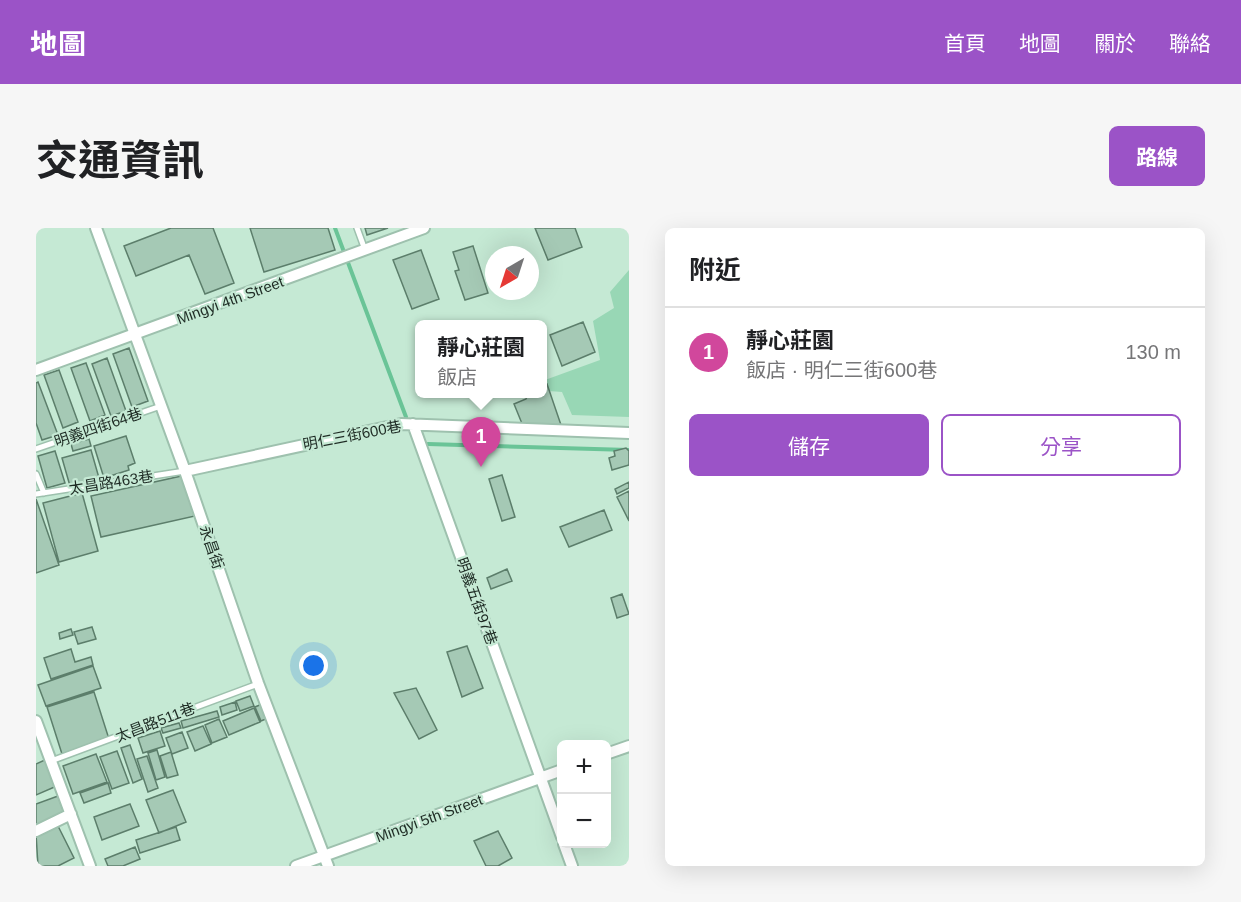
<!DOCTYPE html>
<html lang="zh-TW">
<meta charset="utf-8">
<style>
:root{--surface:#fff;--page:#f6f6f6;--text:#202124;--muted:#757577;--line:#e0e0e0;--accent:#9b53c7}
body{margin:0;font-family:Helvetica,"Noto Sans TC",sans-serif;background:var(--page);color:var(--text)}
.controls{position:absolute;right:18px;bottom:18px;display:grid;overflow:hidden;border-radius:9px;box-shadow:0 6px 24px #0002}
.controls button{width:54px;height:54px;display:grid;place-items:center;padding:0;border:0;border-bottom:2px solid var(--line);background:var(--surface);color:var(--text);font:30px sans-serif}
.compass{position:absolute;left:449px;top:18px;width:54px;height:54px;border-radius:50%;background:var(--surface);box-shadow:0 6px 24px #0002;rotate:219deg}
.you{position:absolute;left:278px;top:438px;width:21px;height:21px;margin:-15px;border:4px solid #fff;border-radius:50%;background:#1a73e8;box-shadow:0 0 0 9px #1a73e833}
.badge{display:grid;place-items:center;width:39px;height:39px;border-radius:50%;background:var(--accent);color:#fff;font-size:20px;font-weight:700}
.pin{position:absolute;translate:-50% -50px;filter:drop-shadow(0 2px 3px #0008)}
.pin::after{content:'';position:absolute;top:32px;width:21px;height:18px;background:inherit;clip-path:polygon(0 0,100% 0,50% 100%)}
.popup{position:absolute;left:379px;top:92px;width:132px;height:78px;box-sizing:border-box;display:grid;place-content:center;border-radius:9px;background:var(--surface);filter:drop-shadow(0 2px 4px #0005);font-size:20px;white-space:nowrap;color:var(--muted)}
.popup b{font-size:22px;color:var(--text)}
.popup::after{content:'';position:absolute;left:50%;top:100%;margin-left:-12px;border:12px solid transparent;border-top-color:var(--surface)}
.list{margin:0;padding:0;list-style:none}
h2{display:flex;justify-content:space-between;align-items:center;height:78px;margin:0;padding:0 24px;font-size:26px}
h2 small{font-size:20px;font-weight:400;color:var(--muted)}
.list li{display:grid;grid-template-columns:39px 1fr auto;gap:18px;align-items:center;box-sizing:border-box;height:90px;padding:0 24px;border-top:2px solid var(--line)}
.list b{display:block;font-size:22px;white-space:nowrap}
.list p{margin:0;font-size:20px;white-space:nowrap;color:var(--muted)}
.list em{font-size:20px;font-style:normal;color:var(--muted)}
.actions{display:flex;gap:12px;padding:18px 24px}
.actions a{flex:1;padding:14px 0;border:2px solid var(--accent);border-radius:9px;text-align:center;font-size:21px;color:var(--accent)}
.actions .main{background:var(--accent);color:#fff}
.map{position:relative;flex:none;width:593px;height:638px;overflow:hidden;border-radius:9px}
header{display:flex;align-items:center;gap:36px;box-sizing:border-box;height:84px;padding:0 30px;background:var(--accent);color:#fff}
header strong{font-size:28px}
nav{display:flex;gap:33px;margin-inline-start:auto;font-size:21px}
.intro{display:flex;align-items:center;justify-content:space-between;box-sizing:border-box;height:144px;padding:0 36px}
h1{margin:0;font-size:42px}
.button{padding:15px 27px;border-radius:9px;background:var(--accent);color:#fff;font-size:21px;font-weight:700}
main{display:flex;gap:36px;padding:0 36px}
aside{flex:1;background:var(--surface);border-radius:9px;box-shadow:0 6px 24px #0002}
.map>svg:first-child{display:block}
.green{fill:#98d7b5}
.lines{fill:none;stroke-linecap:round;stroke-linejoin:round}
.stream{stroke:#6ac497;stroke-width:4}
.building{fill:#a5c9b5;stroke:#5c7e6b;stroke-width:1.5}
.lane-casing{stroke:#9ec1ae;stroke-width:8}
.street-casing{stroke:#9ec1ae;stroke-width:14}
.lane{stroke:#fff;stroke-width:5}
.street{stroke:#fff;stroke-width:10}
.labels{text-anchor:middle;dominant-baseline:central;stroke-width:4.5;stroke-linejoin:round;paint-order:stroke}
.street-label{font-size:15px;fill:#1e2b24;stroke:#c5e9d4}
</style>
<header>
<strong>地圖</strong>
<nav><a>首頁</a><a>地圖</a><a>關於</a><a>聯絡</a></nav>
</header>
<div class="intro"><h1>交通資訊</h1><a class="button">路線</a></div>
<main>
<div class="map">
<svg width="593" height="638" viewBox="0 0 593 638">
<rect width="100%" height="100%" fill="#c5e9d4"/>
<path class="green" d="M593 42V189L536 187 526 164 513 163 509 152 564 132 557 93 578 80 574 64Z"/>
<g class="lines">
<path class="stream" d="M299 0 370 189
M392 216 593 222"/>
</g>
<path class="building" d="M135 0H177L198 55 169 66 153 27 100 48 88 18Z
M214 0H292L299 22 228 44Z
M329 0H352L331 7Z
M499 0H539L546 19 512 32Z
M437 18 452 65 429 72 419 43 423 42 417 24Z
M385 22 403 71 376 81 357 32Z
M547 94 559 124 526 138 514 107Z
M93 120 112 173 96 179 77 126Z
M71 130 90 183 75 188 56 136Z
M50 135 69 187 54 193 35 140Z
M23 142 42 194 27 200 8 147Z
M2 154 22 207 6 212 0 195V155Z
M511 156 525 197 487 198 478 176 490 171 492 166H506V158Z
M90 208 99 235 92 238 93 242 68 250 58 218Z
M53 211 55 218 37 223 35 216Z
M590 220 593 223V237L576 242 573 230 579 228 578 223Z
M55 222 63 250 34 258 26 230Z
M19 223 29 255 11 260 2 228Z
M150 247 159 288 65 309 55 268Z
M466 247 479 289 466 293 453 251Z
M593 254V260L581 266 579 261Z
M593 263V293L581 269Z
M46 265 62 323 23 334 7 275Z
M0 271 23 337 0 345Z
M568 282 576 302 533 319 524 299Z
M471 341 476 353 455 361 451 350Z
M586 366 593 386 581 390 575 370Z
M56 399 60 411 42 416 38 404Z
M35 401 37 407 24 411 23 405Z
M431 418 447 460 426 469 411 424Z
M35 421 39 434 55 429 57 437 15 451 8 430Z
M57 438 65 460 10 478 2 457Z
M380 460 401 502 383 511 358 465Z
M58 464 73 511 26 526 11 479Z
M214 468 218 478 204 483 200 473Z
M199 474 201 482 186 487 184 479Z
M226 476 232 490 225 493 219 479Z
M218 480 224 494 193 507 187 493Z
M181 483 183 489 147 500 145 493Z
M183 491 191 509 176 515 169 497Z
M143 495 145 500 127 505 125 500Z
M167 498 175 516 159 523 151 504Z
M124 503 129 518 107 525 102 510Z
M146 504 152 520 136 526 130 510Z
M94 517 106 551 97 555 85 520Z
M121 522 129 549 120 552 112 525Z
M81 523 93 555 76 561 64 529Z
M135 524 142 547 131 550 124 528Z
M60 526 71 554 37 566 27 538Z
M111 528 122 560 112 564 101 531Z
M11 531 23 557 0 567V536Z
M72 555 75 565 48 575 44 565Z
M137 562 150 594 123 605 110 572Z
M22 568 29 587 0 597V576Z
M94 576 103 598 66 612 58 589Z
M21 596 38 630 22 638H2L0 606Z
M140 599 144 612 104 625 100 612Z
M462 603 476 630 462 638H450L438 613Z
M99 619 104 631 87 638H72L69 631Z"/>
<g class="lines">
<defs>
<path id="lane" d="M321 0 329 22
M0 221 125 178
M0 246 8 265
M0 266 149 243
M15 533 222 456"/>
<path id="street" d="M60 0 149 243 222 455 292 638
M0 142 388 0
M377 196 526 609
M149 243 365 196 593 205
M0 493 54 638
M570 526 593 518
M0 603 35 586
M528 616 536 638
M260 638 526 542"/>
</defs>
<use href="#lane" class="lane-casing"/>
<use href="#street" class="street-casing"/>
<use href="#lane" class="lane"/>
<use href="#street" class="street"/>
</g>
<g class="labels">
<g class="street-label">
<text transform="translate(194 72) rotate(-20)">Mingyi 4th Street</text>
<text transform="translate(62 199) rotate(-19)">明義四街64巷</text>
<text transform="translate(316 207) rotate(-11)">明仁三街600巷</text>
<text transform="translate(75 254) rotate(-9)">太昌路463巷</text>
<text transform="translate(176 319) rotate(71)">永昌街</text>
<text transform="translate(441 373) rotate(70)">明義五街97巷</text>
<text transform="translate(119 494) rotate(-21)">太昌路511巷</text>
<text transform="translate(393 590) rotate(-20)">Mingyi 5th Street</text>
</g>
</g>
</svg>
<div class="controls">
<button>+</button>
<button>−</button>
</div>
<svg class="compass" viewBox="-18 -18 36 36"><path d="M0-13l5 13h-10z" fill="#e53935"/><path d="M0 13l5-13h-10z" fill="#757577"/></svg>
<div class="you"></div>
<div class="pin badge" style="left:445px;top:239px;background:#d1479c">1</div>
<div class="popup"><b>靜心莊園</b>飯店</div>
</div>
<aside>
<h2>附近<small></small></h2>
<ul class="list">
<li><span class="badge" style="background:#d1479c">1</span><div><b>靜心莊園</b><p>飯店 · 明仁三街600巷</p></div><em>130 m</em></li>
</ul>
<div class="actions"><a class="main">儲存</a><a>分享</a></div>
</aside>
</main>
